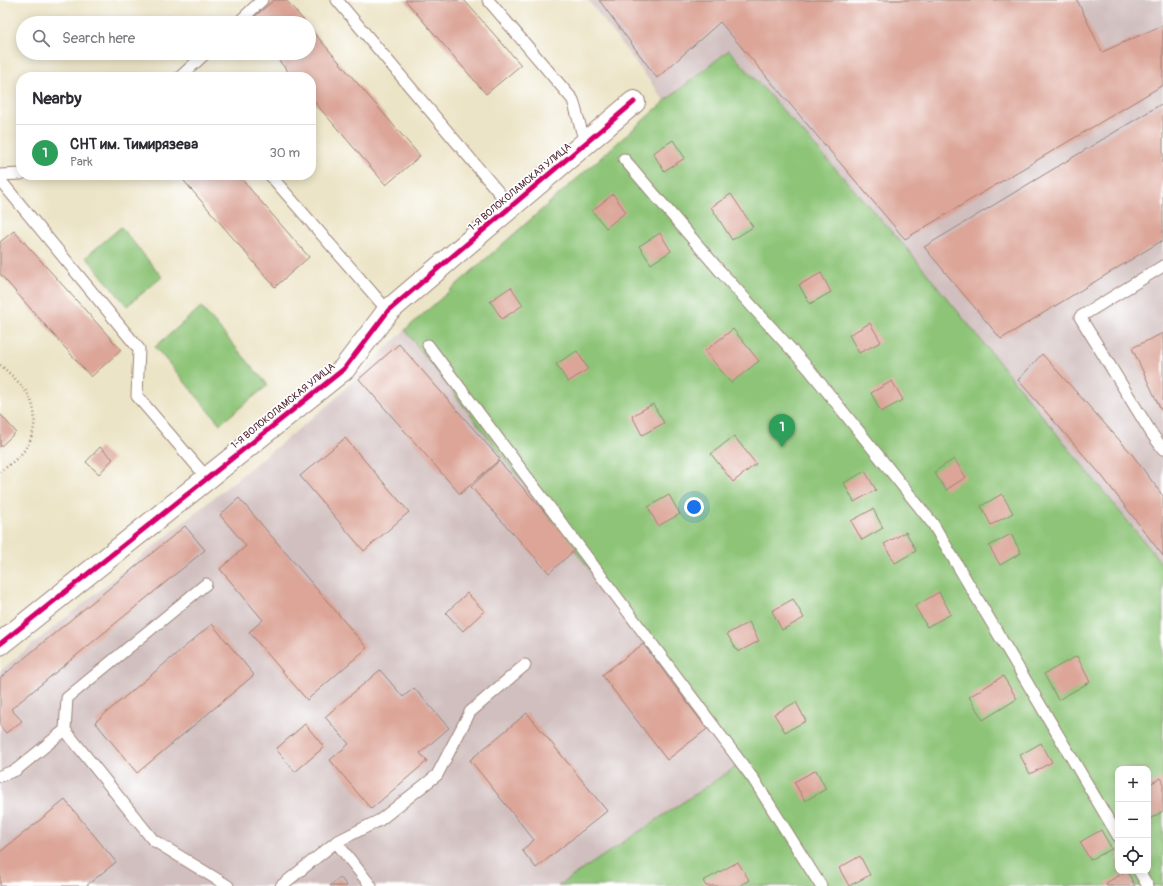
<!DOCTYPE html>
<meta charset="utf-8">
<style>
:root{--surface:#fff;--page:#f2f2f3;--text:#2b2b33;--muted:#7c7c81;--line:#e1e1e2;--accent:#111827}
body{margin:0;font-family:Pangolin,sans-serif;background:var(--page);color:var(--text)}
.controls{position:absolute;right:12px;bottom:12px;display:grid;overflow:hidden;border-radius:8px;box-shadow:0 2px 10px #0003}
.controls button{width:36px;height:36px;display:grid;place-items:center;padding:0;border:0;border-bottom:1px solid var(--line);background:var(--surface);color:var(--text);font:20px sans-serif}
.you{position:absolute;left:694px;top:507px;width:14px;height:14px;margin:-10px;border:3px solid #fff;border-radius:50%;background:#1a73e8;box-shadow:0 0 0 6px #1a73e833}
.badge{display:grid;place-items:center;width:26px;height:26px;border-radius:50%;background:var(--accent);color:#fff;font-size:13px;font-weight:700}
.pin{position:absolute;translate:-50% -33px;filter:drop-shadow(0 1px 2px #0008)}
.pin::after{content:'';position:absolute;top:21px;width:14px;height:12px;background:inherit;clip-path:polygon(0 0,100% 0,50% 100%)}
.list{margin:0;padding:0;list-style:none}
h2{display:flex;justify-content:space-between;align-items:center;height:52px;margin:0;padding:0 16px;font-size:17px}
h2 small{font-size:13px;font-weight:400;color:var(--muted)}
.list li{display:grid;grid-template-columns:26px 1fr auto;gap:12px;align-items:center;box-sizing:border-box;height:56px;padding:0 16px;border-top:1px solid var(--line)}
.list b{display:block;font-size:15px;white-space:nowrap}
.list p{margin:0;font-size:13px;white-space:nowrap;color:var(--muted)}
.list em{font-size:13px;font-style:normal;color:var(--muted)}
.icon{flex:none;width:22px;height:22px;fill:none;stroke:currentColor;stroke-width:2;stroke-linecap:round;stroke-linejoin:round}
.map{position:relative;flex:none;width:1163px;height:886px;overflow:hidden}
.search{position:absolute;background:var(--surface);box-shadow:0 2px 10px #0003;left:16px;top:16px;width:300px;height:44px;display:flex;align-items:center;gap:10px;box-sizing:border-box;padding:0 14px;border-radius:22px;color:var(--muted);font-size:15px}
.panel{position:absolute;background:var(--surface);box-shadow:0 2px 10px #0003;left:16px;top:72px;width:300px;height:108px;border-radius:16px}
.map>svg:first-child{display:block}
.industrial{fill:#d1bfbf}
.green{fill:#8dc477;stroke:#6c7251;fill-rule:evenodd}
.building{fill:#dca598}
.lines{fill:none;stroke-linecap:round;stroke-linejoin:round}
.lane-casing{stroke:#9b8278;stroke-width:13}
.street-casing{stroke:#9b8278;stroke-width:24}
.path{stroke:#9b8278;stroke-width:2.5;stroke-dasharray:1 3;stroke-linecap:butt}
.lane{stroke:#fff;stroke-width:11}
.street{stroke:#fff;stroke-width:22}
.cycleway-casing{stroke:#fff;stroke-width:8}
.cycleway{stroke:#d6006c;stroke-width:5}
.labels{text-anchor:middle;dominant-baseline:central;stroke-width:3.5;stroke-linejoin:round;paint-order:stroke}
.street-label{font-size:10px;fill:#4a1f2b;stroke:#fff}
</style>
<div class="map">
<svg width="1163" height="886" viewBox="0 0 1163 886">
<rect width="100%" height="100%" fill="#fff"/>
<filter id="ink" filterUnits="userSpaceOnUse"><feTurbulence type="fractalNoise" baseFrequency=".025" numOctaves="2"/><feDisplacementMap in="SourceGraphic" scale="8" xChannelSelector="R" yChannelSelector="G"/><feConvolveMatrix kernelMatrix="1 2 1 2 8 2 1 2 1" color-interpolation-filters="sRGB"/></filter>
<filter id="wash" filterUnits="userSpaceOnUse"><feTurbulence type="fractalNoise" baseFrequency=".012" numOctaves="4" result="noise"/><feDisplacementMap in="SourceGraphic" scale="16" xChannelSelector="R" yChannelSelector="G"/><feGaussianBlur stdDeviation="0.9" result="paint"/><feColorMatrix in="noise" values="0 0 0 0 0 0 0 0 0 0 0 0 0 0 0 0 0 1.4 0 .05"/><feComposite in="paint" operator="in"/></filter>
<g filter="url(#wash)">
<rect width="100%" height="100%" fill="#ece4c6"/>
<path class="industrial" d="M588 0H1163V565L908 250 729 50 665 101Z
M405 330 740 764 558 886H0V671L327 406Z"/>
<path class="green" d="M729 50 908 250 1163 565V886H558L740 764 405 330 665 101ZM1118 769H1148V871H1118Z
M121 227 162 277 127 306 86 257Z
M201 307 268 385 220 424 155 347Z"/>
<g id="blocks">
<path class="building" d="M274 0H286L306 23H247Z
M405 0H464L521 65 486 94Z
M599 0H1077L1102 52 1163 25V85L905 239 720 22 657 78Z
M169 16 175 23H160Z
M309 27 420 156 386 185 311 98V77H293L272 53H309Z
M1163 103V240L1001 339 924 247Z
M673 140 685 158 664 171 653 153Z
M179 175H238L309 257 275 287Z
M613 194 626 212 606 228 592 211Z
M731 194 753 227 732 240 711 207Z
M14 231 121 350 91 377 0 274V242Z
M660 233 671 251 651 264 639 246Z
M821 273 831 292 810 304 799 285Z
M511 287 523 305 502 319 490 301Z
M870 323 881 342 859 353 849 335Z
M733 329 759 361 731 383 705 351Z
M1163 333V414L1132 348Z
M399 344 500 459 460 494 359 379Z
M577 351 588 369 568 382 556 364Z
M1042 354 1131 453 1163 496V556L1102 476 1018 380Z
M892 381 903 400 881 412 871 393Z
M653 404 664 423 642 435 632 416Z
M0 414 16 432 0 447Z
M734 436 756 464 733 482 711 454Z
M345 438 409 512 364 551 300 476Z
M100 447 113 459 99 474 86 462Z
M954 459 966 477 946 490 934 472Z
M499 461 577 548 549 573 471 487Z
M865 471 876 490 854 502 844 483Z
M1002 494 1013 513 991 525 981 506Z
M669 495 680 514 658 526 648 507Z
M239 498 367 648 307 700 249 632 263 620 220 569 246 546 220 515Z
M873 509 883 528 862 540 851 521Z
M185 526 205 550 11 709 22 721 6 733 0 726V678Z
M906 532 916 551 895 563 884 544Z
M1011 534 1021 553 1000 565 989 546Z
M939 592 951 614 927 627 915 606Z
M467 593 484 611 463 631 446 613Z
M793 599 804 618 782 630 772 611Z
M749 622 759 641 738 652 727 634Z
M212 624 254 675 137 773 95 722Z
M643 644 707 729 667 760 602 675Z
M1077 656 1090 682 1058 700 1044 674Z
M380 670 403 697 414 688 449 728 420 753 427 761 371 809 330 760 349 744 325 717Z
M1003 676 1017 699 983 720 969 697Z
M796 702 806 721 785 732 774 714Z
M527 713 607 811 536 868 522 850 534 840 470 760Z
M305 724 324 747 295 772 276 749Z
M1041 743 1052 762 1030 774 1020 755Z
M816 770 826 789 805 801 794 782Z
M1161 778 1163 781V811L1148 820V785Z
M65 800 116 862 86 886H0V852Z
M1101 830 1112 849 1090 860 1080 842Z
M860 856 870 875 849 886 839 868Z
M738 862 749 880 739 886H706L703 881Z
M1127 871 1135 886H1107L1106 883Z
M340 877 347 886H330Z"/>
</g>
</g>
<g filter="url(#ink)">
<use href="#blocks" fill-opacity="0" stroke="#9b8278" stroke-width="1"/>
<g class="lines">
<defs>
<path id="lane" d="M337 0 511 207
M488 0 573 100 585 143
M238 23 262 0
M180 77 206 53
M624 159 720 271 809 369 933 524 1118 836
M0 175 21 174
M270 175 388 311
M0 180 139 349 137 396 208 479
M1163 266 1080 317 1152 434 1163 449
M428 345 754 780 821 886
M65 730 67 698 206 584
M0 776 16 770 65 730 153 840 228 886
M336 842 380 820 437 775 470 712 525 665
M1139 871 1148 886
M281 886 336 842 371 886"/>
<path id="street" d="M0 644 344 369 388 311 634 102"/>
</defs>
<use href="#lane" class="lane-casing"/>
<use href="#street" class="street-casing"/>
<path class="path" d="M0 365 4 368C12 376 23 386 29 396 38 413 36 436 23 452 17 459 8 466 0 472"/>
<use href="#lane" class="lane"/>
<use href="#street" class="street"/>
<defs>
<path id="cycleway" d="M0 644 344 369 388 311 634 102"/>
</defs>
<use href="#cycleway" class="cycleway-casing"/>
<use href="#cycleway" class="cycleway"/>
</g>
</g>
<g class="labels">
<g class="street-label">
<text transform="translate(520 187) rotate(-40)">1-Я ВОЛОКОЛАМСКАЯ УЛИЦА</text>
<text transform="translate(283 406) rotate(-39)">1-Я ВОЛОКОЛАМСКАЯ УЛИЦА</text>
</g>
</g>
</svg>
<div class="controls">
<button>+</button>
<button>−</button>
<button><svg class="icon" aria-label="locate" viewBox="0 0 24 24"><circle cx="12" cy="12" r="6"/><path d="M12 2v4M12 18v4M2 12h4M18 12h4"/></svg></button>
</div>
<div class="you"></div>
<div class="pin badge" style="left:782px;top:447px;background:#2e9e5b">1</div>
<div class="search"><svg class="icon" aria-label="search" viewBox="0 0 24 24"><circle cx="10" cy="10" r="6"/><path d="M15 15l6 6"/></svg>Search here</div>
<section class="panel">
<h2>Nearby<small></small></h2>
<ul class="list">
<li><span class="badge" style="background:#2e9e5b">1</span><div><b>СНТ им. Тимирязева</b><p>Park</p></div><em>30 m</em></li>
</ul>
</section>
</div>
